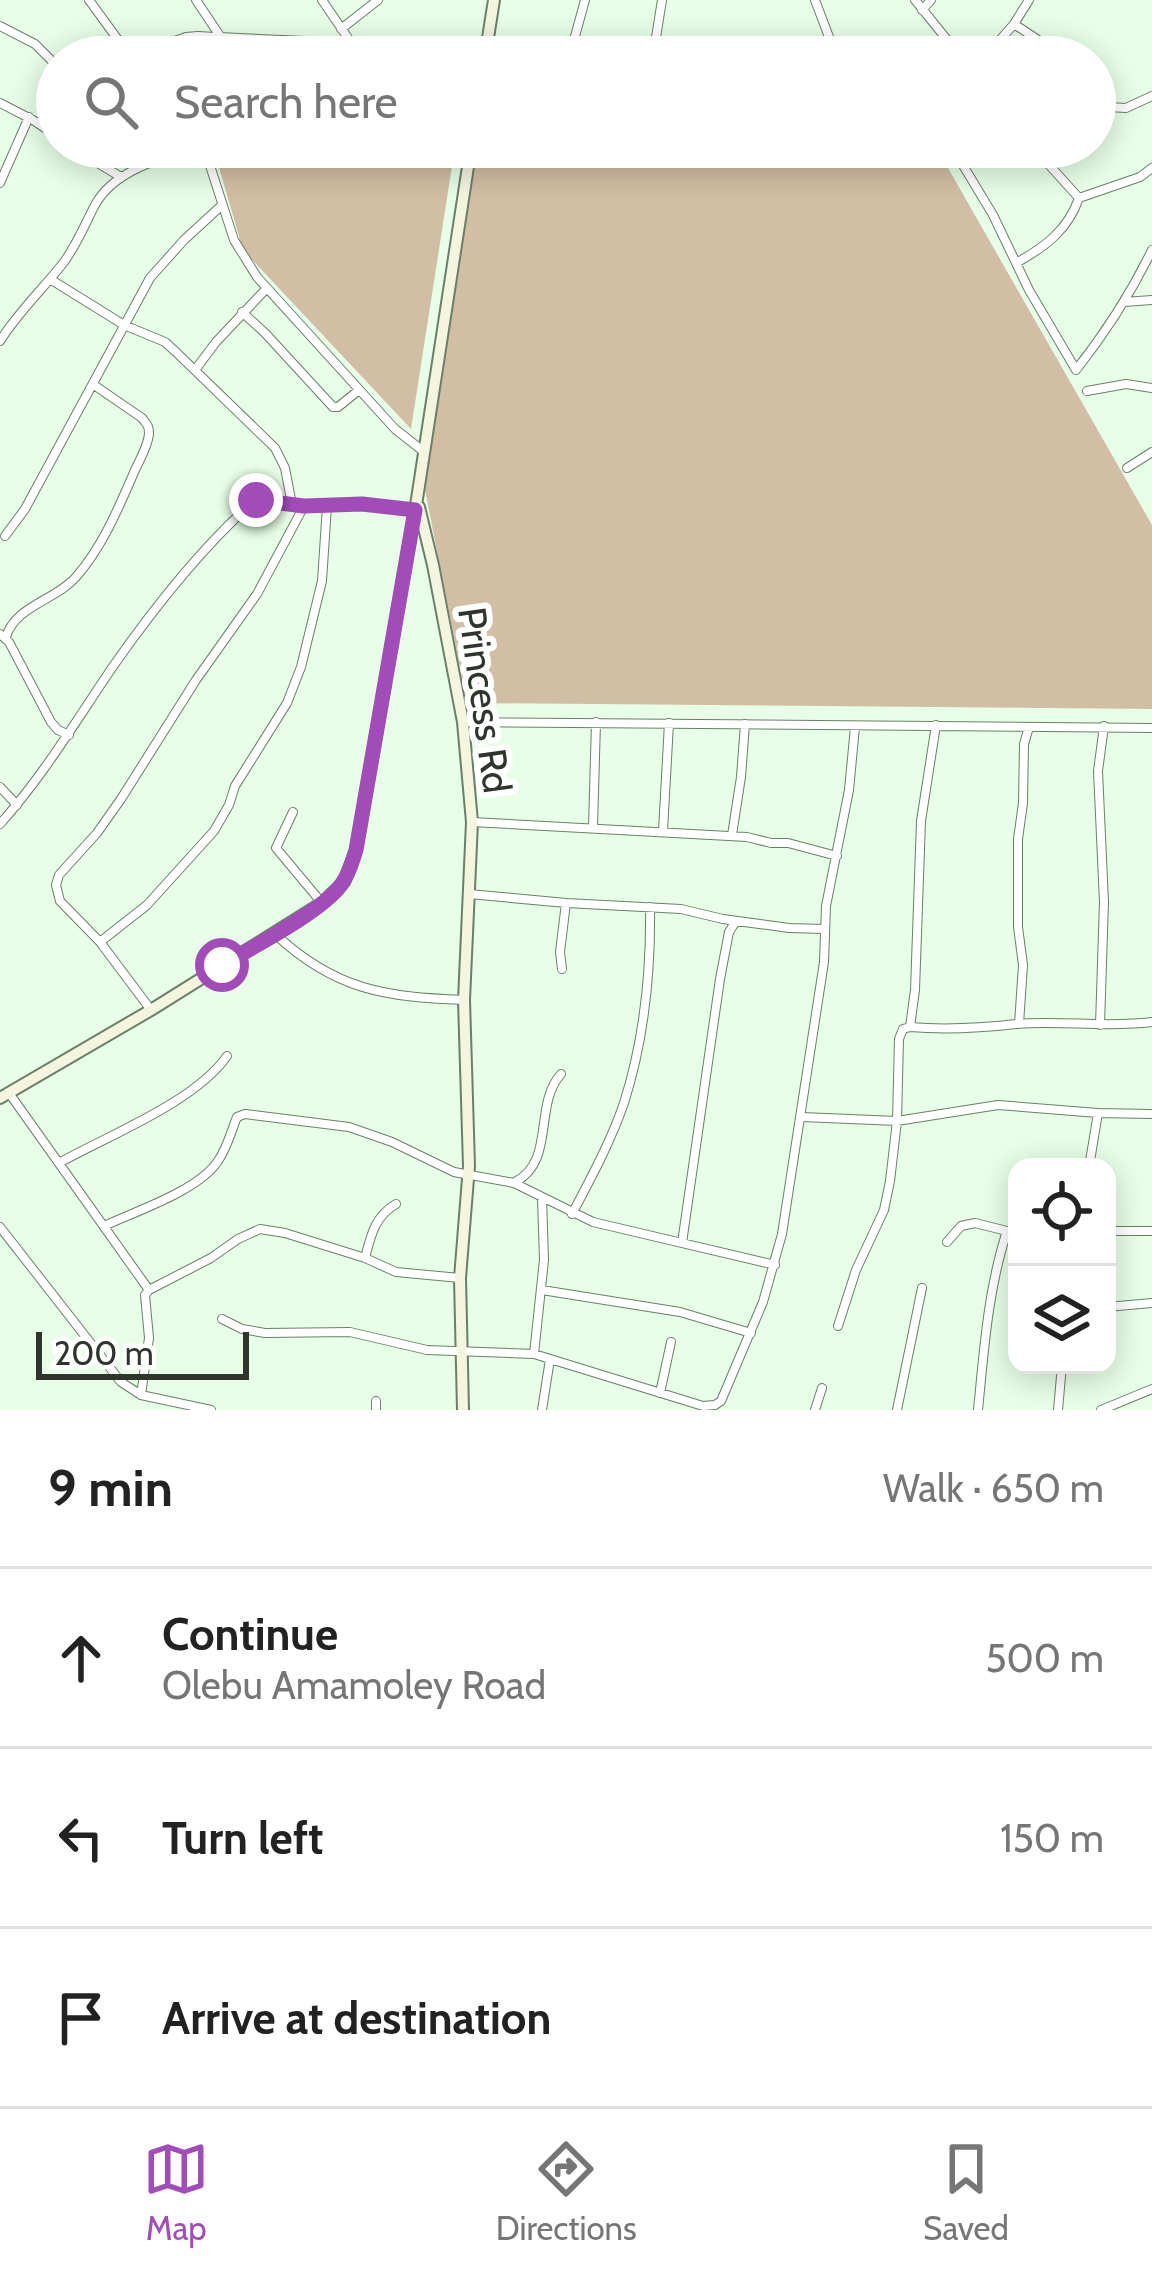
<!DOCTYPE html>
<meta charset="utf-8">
<style>
:root{--surface:#fff;--page:#f6f6f6;--text:#222;--muted:#767676;--line:#e0e0e0;--accent:#a24cba}
body{margin:0;font-family:Cabin,sans-serif;background:var(--page);color:var(--text)}
.controls{position:absolute;right:36px;bottom:36px;display:grid;overflow:hidden;border-radius:24px;box-shadow:0 6px 30px #0003}
.controls button{width:108px;height:108px;display:grid;place-items:center;padding:0;border:0;border-bottom:3px solid var(--line);background:var(--surface);color:var(--text);font:60px sans-serif}
.scale{position:absolute;left:36px;bottom:30px;width:213px;box-sizing:border-box;padding-left:12px;border:6px solid #2d352c;border-top:0;font-size:33px;line-height:42px;white-space:nowrap;color:#2d352c;-webkit-text-stroke:9px #fff;paint-order:stroke}
.stop{position:absolute;width:36px;height:36px;margin:-27px;border:9px solid #a24cba;border-radius:50%;background:#fff}
.stop.end{background:#a24cba;border-color:#fff;box-shadow:0 3px 12px #0008}
.list{margin:0;padding:0;list-style:none}
h2{display:flex;justify-content:space-between;align-items:center;height:156px;margin:0;padding:0 48px;font-size:51px}
h2 small{font-size:39px;font-weight:400;color:var(--muted)}
.list li{display:grid;grid-template-columns:78px 1fr auto;gap:36px;align-items:center;box-sizing:border-box;height:180px;padding:0 48px;border-top:3px solid var(--line)}
.list b{display:block;font-size:45px;white-space:nowrap}
.list p{margin:0;font-size:39px;white-space:nowrap;color:var(--muted)}
.list em{font-size:39px;font-style:normal;color:var(--muted)}
.icon{flex:none;width:66px;height:66px;fill:none;stroke:currentColor;stroke-width:2;stroke-linecap:round;stroke-linejoin:round}
.map{position:relative;flex:none;width:1152px;height:1410px;overflow:hidden}
.search{position:absolute;background:var(--surface);box-shadow:0 6px 30px #0003;left:36px;right:36px;top:36px;height:132px;display:flex;align-items:center;gap:30px;box-sizing:border-box;padding:0 42px;border-radius:66px;color:var(--muted);font-size:45px}
.sheet{height:696px;background:var(--surface)}
nav{display:flex;justify-content:space-around;align-items:center;box-sizing:border-box;height:168px;border-top:3px solid var(--line);background:var(--surface);font-size:33px;color:var(--muted)}
nav a{display:grid;justify-items:center;gap:6px}
nav .on{color:var(--accent)}
.map>svg:first-child{display:block}
.forest{fill:#d2bea4}
.lines{fill:none;stroke-linecap:round;stroke-linejoin:round}
.street-casing{stroke:#6a7f69;stroke-width:10}
.secondary-casing{stroke:#6a7f69;stroke-width:14}
.street{stroke:#fff;stroke-width:8}
.secondary{stroke:#f4f5de;stroke-width:10}
.route{stroke:#a24cba;stroke-width:15}
.labels{text-anchor:middle;dominant-baseline:central;stroke-width:12;stroke-linejoin:round;paint-order:stroke}
.street-label{font-size:39px;fill:#2d352c;stroke:#fff}
</style>
<div class="map">
<svg width="1152" height="1410" viewBox="0 0 1152 1410">
<rect width="100%" height="100%" fill="#e7ffe6"/>
<path class="forest" d="M182 44 407 57H186Z
M213 147H455L411 429 243 250Z
M475 147H936L1152 525V709L467 703 425 490Z"/>
<g class="lines">
<defs>
<path id="street" d="M89 0 124 48 139 54 186 37 198 36C357 44 516 48 676 57
M196 0 220 36
M322 0 350 41
M815 0 829 37 825 57
M915 0 961 57
M922 10 931 0
M1014 24 1064 57
M0 26 35 44 57 66
M341 29 378 0
M571 51 585 0
M653 56 662 0
M985 57 1014 24 1029 0
M1095 83 1099 97 1108 107 1126 108 1152 96
M0 103 33 120 57 136
M71 147 121 177
M204 147 234 240 257 277 395 429 423 451
M952 147 993 215 1029 290 1076 370C1106 332 1131 293 1152 250
M1033 147 1079 198
M0 183 29 117
M1016 263C1045 247 1068 230 1079 198L1140 177 1152 168
M50 279 124 325 165 342 177 353 275 448 285 468 292 505
M1124 302 1152 300
M242 312 265 333 333 407H338L359 390
M0 341C18 312 43 289 64 262 77 244 85 224 95 205 114 170 162 158 198 147
M195 370 216 342 267 288
M1087 391 1126 384 1152 388
M1127 468 1152 452
M5 536 25 509 150 278 184 240 221 206
M0 634 9 642 51 722 58 730 69 735
M6 637C15 606 56 600 76 577 103 546 119 507 135 470 140 459 148 446 149 434 149 425 147 425 142 418L94 385
M463 722 1152 728
M0 787 17 805
M293 812 276 848 322 903
M472 822 747 837 771 843H788L837 856
M0 824C44 775 77 719 114 665 154 608 200 549 253 502L260 500 304 506 362 504 415 510
M593 827 596 722
M663 831 669 723
M732 835 741 777 745 724
M469 894 566 903 681 909 723 919 789 928 825 929
M275 934C335 990 385 997 464 1000
M100 942 147 905 214 831 229 805 235 786 287 703 301 667 322 581 327 506
M562 969 560 952 566 903
M151 1010 100 942 60 901 56 885 59 875 97 833 121 799 196 680 257 594 304 506
M1019 1024 1023 965 1018 927V839L1023 803 1024 744 1029 727
M1100 1025 1104 902 1098 771 1104 726
M910 1027 915 990 921 821 936 725
M9 1093 149 1290 145 1295 149 1338 141 1395
M802 1117 897 1121 998 1105 1098 1113 1152 1114
M59 1163C109 1135 195 1102 227 1056
M1089 1167 1098 1113
M515 1182C556 1161 533 1105 561 1074
M572 1214C591 1178 611 1141 624 1103 644 1040 651 973 650 907
M104 1226C136 1211 198 1191 218 1161 227 1148 231 1132 237 1117L245 1114 349 1127 392 1142 454 1172 514 1183 593 1222 775 1265
M0 1227 121 1382 141 1395 211 1410
M1107 1231H1152
M947 1242 961 1226 975 1223 1007 1231
M682 1243 720 979 729 932 736 921
M365 1258C371 1235 375 1216 396 1204
M149 1290 211 1258 238 1239 260 1229 285 1233 365 1258 396 1272 460 1278
M542 1290 680 1312 751 1333
M1107 1307 1152 1303
M222 1319 242 1329 265 1333 350 1332 427 1350 534 1354 703 1406 715 1405 721 1401 763 1302 782 1234 824 962 826 906 849 790 855 727
M838 1326 856 1270 884 1210 890 1181 897 1121 899 1039 903 1029 910 1027C946 1030 981 1028 1016 1024 1061 1020 1107 1028 1152 1022
M534 1354 544 1260 542 1198
M660 1393 671 1342
M376 1410V1401
M542 1410 550 1359
M815 1410 822 1388
M897 1410 922 1288
M978 1410C984 1350 988 1289 1007 1231L1017 1230
M1058 1410 1062 1365
M1101 1410 1152 1389"/>
<path id="secondary" d="M485 57 494 0
M419 507 433 565 463 722 472 822 464 1000 469 1166 460 1278 463 1410
M0 1098 151 1010 322 903 344 882 356 850 417 499 471 147"/>
</defs>
<use href="#street" class="street-casing"/>
<use href="#secondary" class="secondary-casing"/>
<use href="#street" class="street"/>
<use href="#secondary" class="secondary"/>
</g>
<g class="lines">
<path class="route" d="M222 965C253 947 321 912 341 885 349 875 352 862 356 850L415 510 362 504 304 506 256 500"/>
</g>
<g class="labels">
<g class="street-label">
<text transform="translate(485 700) rotate(82)">Princess Rd</text>
</g>
</g>
</svg>
<div class="controls">
<button><svg class="icon" aria-label="locate" viewBox="0 0 24 24"><circle cx="12" cy="12" r="6"/><path d="M12 2v4M12 18v4M2 12h4M18 12h4"/></svg></button>
<button><svg class="icon" aria-label="layers" viewBox="0 0 24 24"><path d="M12 4l9 5-9 5-9-5zM3 14l9 5 9-5"/></svg></button>
</div>
<div class="scale">200 m</div>
<div class="stop" style="left:222px;top:965px"></div>
<div class="stop end" style="left:256px;top:500px"></div>
<div class="search"><svg class="icon" aria-label="search" viewBox="0 0 24 24"><circle cx="10" cy="10" r="6"/><path d="M15 15l6 6"/></svg>Search here</div>
</div>
<section class="sheet">
<h2>9 min<small>Walk · 650 m</small></h2>
<ul class="list">
<li><svg class="icon" aria-label="ahead" viewBox="0 0 24 24"><path d="M12 20V5M6 11l6-6 6 6"/></svg><div><b>Continue</b><p>Olebu Amamoley Road</p></div><em>500 m</em></li>
<li><svg class="icon" aria-label="left" viewBox="0 0 24 24"><path d="M17 20v-9H6M10 6l-5 5 5 5"/></svg><div><b>Turn left</b></div><em>150 m</em></li>
<li><svg class="icon" aria-label="arrive" viewBox="0 0 24 24"><path d="M6 21V4h12l-3 4 3 4H6"/></svg><div><b>Arrive at destination</b></div></li>
</ul>
</section>
<nav>
<a class="on"><svg class="icon" aria-label="map" viewBox="0 0 24 24"><path d="M3 6l6-2 6 2 6-2v14l-6 2-6-2-6 2zM9 4v14M15 6v14"/></svg>Map</a>
<a><svg class="icon" aria-label="directions" viewBox="0 0 24 24"><path d="M12 3l9 9-9 9-9-9zM9 14v-3h6M13 9l2 2-2 2"/></svg>Directions</a>
<a><svg class="icon" aria-label="saved" viewBox="0 0 24 24"><path d="M7 4h10v16l-5-4-5 4z"/></svg>Saved</a>
</nav>
